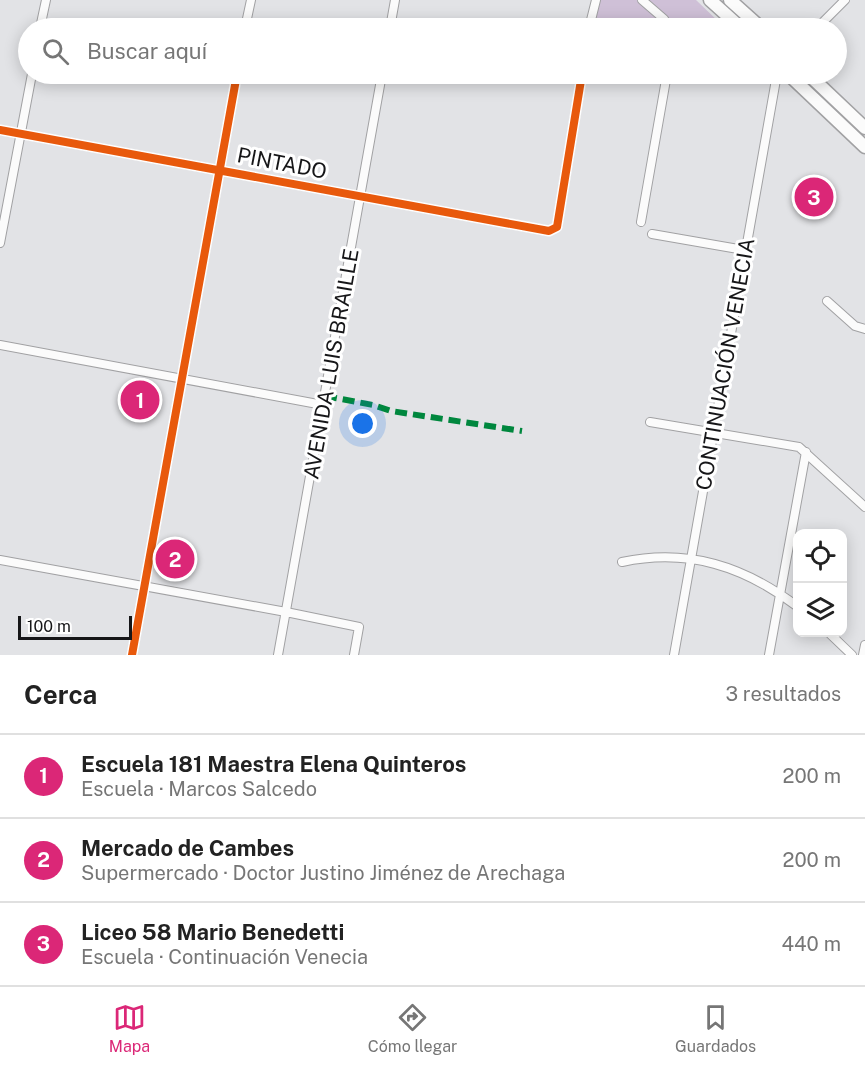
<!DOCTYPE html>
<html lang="es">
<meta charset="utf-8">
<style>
:root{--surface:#fff;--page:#f2f2f2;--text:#222;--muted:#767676;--line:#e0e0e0;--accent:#db2777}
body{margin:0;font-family:"Public Sans",sans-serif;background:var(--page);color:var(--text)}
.controls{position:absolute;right:18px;bottom:18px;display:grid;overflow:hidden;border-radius:12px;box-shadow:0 3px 15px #0003}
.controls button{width:54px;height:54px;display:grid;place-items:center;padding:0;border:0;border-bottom:2px solid var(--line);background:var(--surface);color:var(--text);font:30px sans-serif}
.scale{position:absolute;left:18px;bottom:15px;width:114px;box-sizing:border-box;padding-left:6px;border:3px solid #161618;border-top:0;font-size:16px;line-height:21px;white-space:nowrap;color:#161618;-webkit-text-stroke:4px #fff;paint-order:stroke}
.you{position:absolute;left:363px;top:424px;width:21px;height:21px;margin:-15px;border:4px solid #fff;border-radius:50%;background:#1a73e8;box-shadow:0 0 0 9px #1a73e833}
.badge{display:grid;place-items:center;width:39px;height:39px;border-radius:50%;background:var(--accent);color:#fff;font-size:20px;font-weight:700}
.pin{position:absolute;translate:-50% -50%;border:3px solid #fff;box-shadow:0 2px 6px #0006}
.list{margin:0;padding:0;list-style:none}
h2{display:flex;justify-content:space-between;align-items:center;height:78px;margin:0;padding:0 24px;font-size:26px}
h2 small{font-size:20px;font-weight:400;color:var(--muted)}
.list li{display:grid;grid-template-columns:39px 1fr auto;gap:18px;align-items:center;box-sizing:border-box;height:84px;padding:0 24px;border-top:2px solid var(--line)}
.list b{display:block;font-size:22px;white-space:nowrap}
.list p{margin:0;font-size:20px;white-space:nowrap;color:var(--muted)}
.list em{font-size:20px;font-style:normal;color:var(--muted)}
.icon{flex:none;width:33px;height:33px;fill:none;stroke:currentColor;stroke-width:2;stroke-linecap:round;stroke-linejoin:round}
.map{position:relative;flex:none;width:865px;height:655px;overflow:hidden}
.search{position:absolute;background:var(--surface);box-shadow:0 3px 15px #0003;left:18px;right:18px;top:18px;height:66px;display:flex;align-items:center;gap:15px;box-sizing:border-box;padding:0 21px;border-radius:33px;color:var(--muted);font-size:22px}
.sheet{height:330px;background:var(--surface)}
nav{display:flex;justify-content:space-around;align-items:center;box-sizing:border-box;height:84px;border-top:2px solid var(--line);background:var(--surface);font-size:16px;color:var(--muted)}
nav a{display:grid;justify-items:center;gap:3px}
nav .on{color:var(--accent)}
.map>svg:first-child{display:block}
.green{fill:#cfc0d7}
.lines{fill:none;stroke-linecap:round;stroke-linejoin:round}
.minor-casing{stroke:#a1a1a3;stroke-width:10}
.primary-casing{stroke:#a1a1a3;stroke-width:15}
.minor{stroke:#fbfbfb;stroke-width:8}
.primary{stroke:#fbfbfb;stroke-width:12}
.quiet{stroke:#00873e;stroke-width:6;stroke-dasharray:12 6;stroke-linecap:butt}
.cycleway-casing{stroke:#fff;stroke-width:11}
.cycleway{stroke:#e8590c;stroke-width:8}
.labels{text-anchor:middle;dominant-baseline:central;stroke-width:6;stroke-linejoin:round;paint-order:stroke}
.street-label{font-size:21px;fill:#161618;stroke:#fff}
</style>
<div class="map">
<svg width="865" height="655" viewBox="0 0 865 655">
<rect width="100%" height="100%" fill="#e2e3e6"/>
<path class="green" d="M600 0H638L662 22 666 28H605L594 27Z
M648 0H696L720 23 719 28H672L669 18Z"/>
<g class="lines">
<defs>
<path id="minor" d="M642 0 664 19 669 28
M40 28 46 0
M245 28 251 0
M390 28 395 0
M589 28 596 0
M817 28 845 0
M0 130 549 231 557 227 582 74
M641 222 667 74
M652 234 744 250
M0 243 32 74
M827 301 855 326 865 329
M0 345 323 405
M650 422 799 447 865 507
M0 560 286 612 359 627 354 655
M622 562C688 548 744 566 798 607
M828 632 852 655
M132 655 237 74
M278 655 382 74
M674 655 777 74
M769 655 806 452
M863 655 865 645"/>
<path id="primary" d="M710 0 741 28
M730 0 761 28
M788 74 865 147
M808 74 865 128"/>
</defs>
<use href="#minor" class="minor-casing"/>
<use href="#primary" class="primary-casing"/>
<use href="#minor" class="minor"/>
<use href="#primary" class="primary"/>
<path class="quiet" d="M325 396 373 405 391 411 522 431"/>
<defs>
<path id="cycleway" d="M0 130 549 231 557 227 582 74
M132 655 237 74"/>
</defs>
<use href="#cycleway" class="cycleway-casing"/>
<use href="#cycleway" class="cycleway"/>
</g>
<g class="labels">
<g class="street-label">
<text transform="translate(282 163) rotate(11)">PINTADO</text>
<text transform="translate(331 364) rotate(-80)">AVENIDA LUIS BRAILLE</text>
<text transform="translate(725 364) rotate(-80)">CONTINUACIÓN VENECIA</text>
</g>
</g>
</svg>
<div class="controls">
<button><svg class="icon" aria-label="locate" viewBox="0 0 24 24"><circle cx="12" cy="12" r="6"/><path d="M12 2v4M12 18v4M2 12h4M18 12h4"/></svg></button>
<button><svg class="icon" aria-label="layers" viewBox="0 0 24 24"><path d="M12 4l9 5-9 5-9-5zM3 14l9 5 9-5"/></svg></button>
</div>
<div class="scale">100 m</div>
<div class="you"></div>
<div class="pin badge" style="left:140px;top:400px">1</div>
<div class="pin badge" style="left:175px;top:559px">2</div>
<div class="pin badge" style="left:814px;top:197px">3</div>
<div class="search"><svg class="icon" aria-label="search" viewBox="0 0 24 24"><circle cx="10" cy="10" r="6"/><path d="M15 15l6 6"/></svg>Buscar aquí</div>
</div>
<section class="sheet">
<h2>Cerca<small>3 resultados</small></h2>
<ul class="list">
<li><span class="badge">1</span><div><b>Escuela 181 Maestra Elena Quinteros</b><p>Escuela · Marcos Salcedo</p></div><em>200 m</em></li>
<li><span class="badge">2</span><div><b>Mercado de Cambes</b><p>Supermercado · Doctor Justino Jiménez de Arechaga</p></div><em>200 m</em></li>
<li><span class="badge">3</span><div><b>Liceo 58 Mario Benedetti</b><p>Escuela · Continuación Venecia</p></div><em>440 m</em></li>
</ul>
</section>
<nav>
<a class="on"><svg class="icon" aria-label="map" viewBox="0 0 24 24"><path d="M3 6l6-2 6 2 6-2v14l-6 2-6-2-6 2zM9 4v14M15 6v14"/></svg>Mapa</a>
<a><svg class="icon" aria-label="directions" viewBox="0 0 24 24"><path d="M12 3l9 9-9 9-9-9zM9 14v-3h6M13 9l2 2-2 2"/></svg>Cómo llegar</a>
<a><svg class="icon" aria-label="saved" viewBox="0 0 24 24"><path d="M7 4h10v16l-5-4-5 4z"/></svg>Guardados</a>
</nav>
